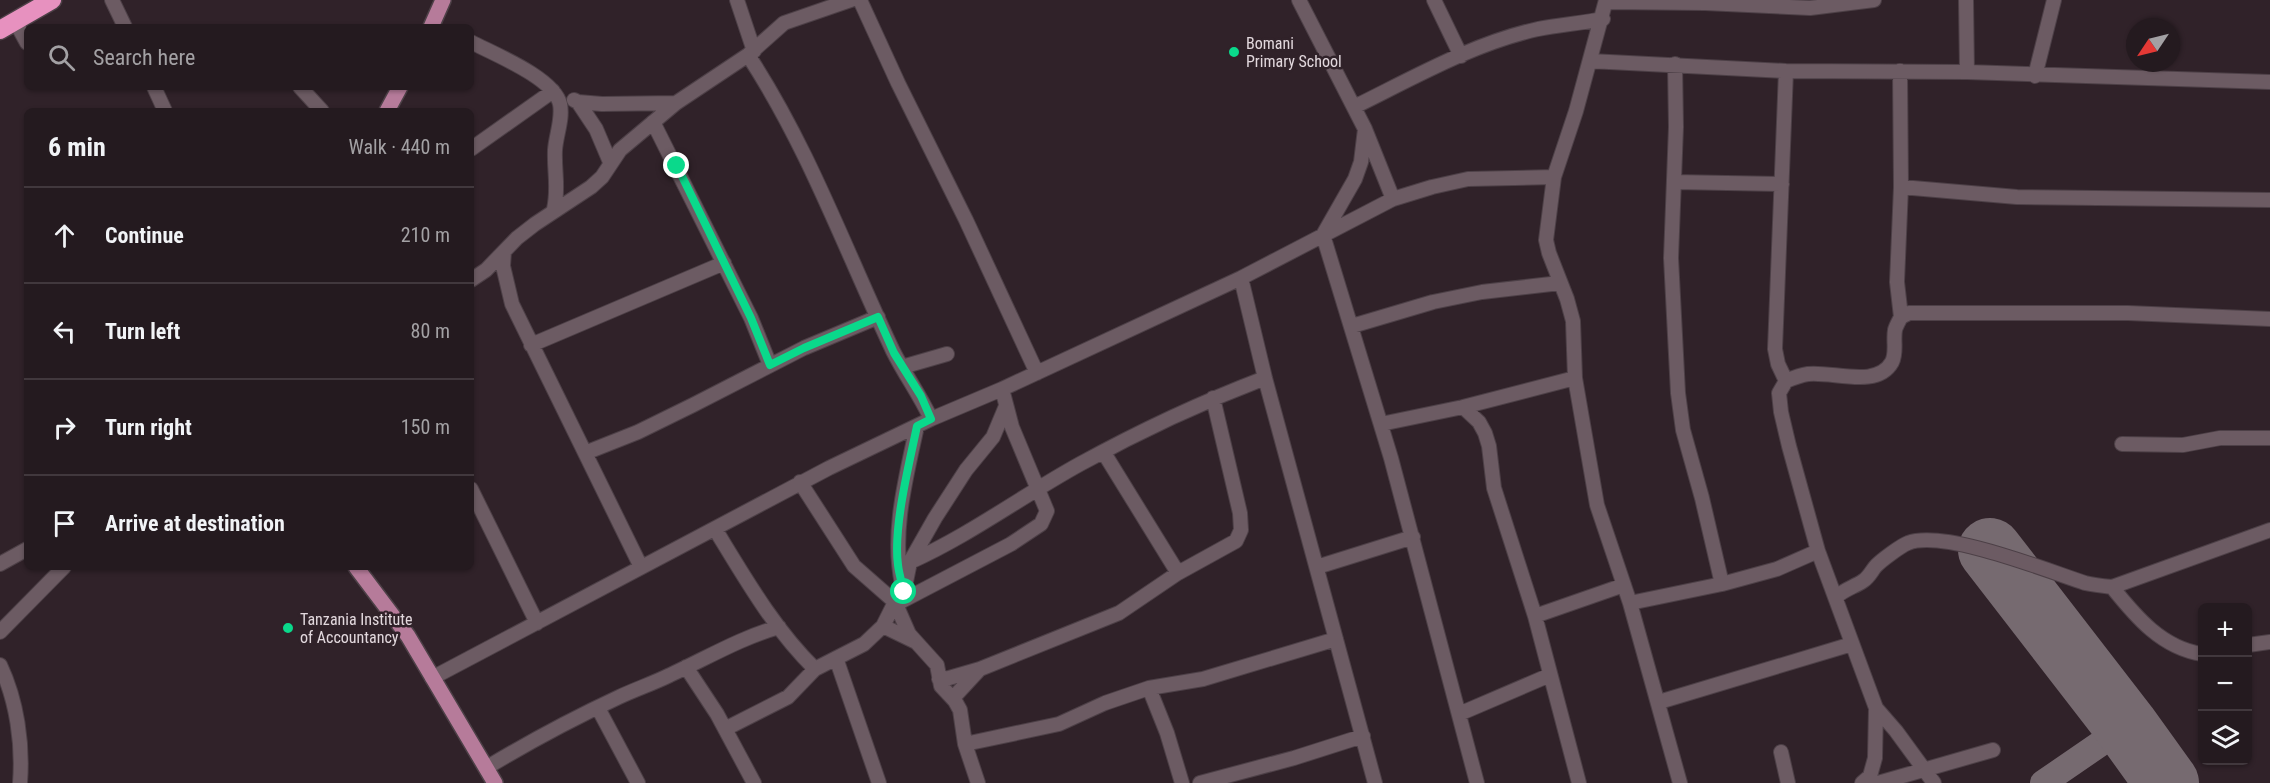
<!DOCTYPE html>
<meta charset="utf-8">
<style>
:root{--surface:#241a1f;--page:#2c2328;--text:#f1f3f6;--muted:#a3a1a4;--line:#41383d}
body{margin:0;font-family:"Roboto Condensed",sans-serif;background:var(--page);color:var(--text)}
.controls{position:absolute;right:18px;bottom:18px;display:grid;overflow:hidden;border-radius:9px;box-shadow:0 2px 4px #0004}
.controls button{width:54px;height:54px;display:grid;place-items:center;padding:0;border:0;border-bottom:2px solid var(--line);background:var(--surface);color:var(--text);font:30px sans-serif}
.compass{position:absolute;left:2126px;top:18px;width:54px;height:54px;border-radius:50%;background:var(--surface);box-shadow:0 2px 4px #0004;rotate:235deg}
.stop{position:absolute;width:18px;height:18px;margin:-14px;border:4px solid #0ad98b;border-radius:50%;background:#fff}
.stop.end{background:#0ad98b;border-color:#fff;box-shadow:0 2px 6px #0008}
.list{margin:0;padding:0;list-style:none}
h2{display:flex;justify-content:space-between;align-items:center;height:78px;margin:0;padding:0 24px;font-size:26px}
h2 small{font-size:20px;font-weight:400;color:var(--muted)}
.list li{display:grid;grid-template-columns:39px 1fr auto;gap:18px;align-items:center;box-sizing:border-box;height:96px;padding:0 24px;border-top:2px solid var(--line)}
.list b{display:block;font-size:22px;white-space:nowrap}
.list em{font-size:20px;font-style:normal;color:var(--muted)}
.icon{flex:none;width:33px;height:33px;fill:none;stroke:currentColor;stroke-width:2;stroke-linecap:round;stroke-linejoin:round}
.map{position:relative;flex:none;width:2270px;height:783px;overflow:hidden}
.search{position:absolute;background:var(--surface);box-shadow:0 2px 4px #0004;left:24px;top:24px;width:450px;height:66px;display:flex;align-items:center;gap:15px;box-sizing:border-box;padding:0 21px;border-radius:9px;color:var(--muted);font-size:22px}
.panel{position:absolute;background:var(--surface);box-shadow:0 2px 4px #0004;left:24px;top:108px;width:450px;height:462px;border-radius:9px}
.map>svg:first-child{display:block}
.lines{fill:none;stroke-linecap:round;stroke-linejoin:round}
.taxiway{stroke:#766a70;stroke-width:26}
.runway{stroke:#766a70;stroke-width:64}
.minor-casing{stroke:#4d4047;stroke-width:16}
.major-casing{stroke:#4d4047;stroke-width:18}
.highway-casing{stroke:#4d4047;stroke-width:21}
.minor{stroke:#6c5b63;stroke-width:14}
.major{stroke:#b67b9a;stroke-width:15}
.highway{stroke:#e791bf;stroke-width:18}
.route{stroke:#0ad98b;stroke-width:8}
.poi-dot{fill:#0ad98b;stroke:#302229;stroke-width:2}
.labels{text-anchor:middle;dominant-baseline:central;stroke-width:5;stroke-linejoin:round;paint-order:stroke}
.poi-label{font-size:16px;fill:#e2d8dd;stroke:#302229;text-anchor:start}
</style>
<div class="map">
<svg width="2270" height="783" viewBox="0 0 2270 783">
<rect width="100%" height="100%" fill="#302229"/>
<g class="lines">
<path class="taxiway" d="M2043 783 2126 726"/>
<path class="runway" d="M1990 550 2126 726 2167 783"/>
<defs>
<path id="minor" d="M112 0 125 27
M737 0 754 51
M860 0 898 83 966 220 1037 373
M1299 0 1365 129 1393 199
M1434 0 1461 56
M1606 0 1576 111 1554 177 1546 240 1549 253 1567 299 1573 321 1575 378 1597 505 1630 603 1680 783
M1966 0 1967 72
M1606 2 1705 3 1810 8 1874 0
M15 21 27 43
M471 42C494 54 554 78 560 104 563 119 556 135 555 150 554 172 559 187 554 209
M748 55C809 148 846 252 893 351 905 375 920 395 931 419
M1590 61 1786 71 1967 72 2270 82
M1675 64 1676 127 1671 258 1678 393 1683 430 1702 498 1722 584
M1900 71 1901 187 1897 282 1901 317
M2035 76 2054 0
M154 87 165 111
M300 87 322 111
M574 100 578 102 596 129 610 162
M578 102 602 104 676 103
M1354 107C1413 78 1474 43 1538 29 1559 25 1581 23 1603 19
M653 122 751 318 770 365
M1365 129 1361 162 1355 179 1323 235 1391 458 1477 783
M471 149 553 91
M1674 182 1782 184
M1901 187 2017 197 2270 200
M504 252 503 266 512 304 641 567
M1241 278 1265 378 1375 783
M471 280 486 270 517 238 535 224 591 187 602 177 620 150 676 103 748 55 784 23 851 0
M1352 326 1433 302 1482 292 1560 283
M531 345 724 263
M902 367 947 354
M1786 381 1778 364 1775 349 1786 71
M1463 407 1479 422 1485 433 1489 446 1494 488 1535 616 1579 783
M1381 424 1463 407 1575 378
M2122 444 2183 445 2220 438H2270
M585 453 638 432 693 405 804 348 878 317
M1104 453 1178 573
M800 482 854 566 895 602 909 634 937 665 941 686 955 701 960 710 965 744 978 783
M471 489 537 623
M715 529C745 578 774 629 815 669
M910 562C970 535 1022 496 1080 464 1140 431 1202 402 1265 378
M0 564 27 549
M1317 567 1413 537
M902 584C891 532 906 478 917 426
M2112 587C2136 617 2162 648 2202 654
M1836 597C1845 589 1854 587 1863 581 1869 577 1871 572 1875 567 1880 561 1902 545 1908 543 1944 529 2048 571 2085 583 2094 585 2103 586 2112 587L2270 530
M902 601 910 562 935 518 966 470 993 437 1006 406
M1630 603 1722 584 1777 569 1818 551
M1535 616 1624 585
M883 626 916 642
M0 632 64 567
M2248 645 2270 642
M836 658 879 783
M0 665C17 701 23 744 20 783
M686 667 717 714 754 783
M432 678 829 468 931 419 1002 389 1241 278 1393 199 1432 187 1468 179 1554 177
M939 679 949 678 980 669 1119 613 1178 573 1236 541 1241 530 1240 513 1213 398
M1149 688 1167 733 1182 783
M953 698 978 671
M1659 702 1852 644
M598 708 638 783
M1876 708 1896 731 1934 783
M1459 714 1550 675
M725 729 788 697 815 669 864 644 883 626 895 602 902 601 1011 544 1041 524 1047 511 1012 427 1002 389
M965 744 1059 724 1105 703 1149 688 1203 679 1336 639
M1781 752 1788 783
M486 768C529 742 574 718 619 697 636 689 654 683 670 675 707 658 740 638 779 627
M1200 783 1294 758 1363 736
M1862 783 1870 776 1875 758 1876 708 1818 551 1789 446 1781 412 1779 393 1786 381C1793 378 1801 375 1808 374 1833 371 1877 389 1892 362 1897 352 1893 341 1895 330 1896 326 1899 321 1901 317L1909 313H2128L2270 319
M1878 783 1993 750"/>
<path id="major" d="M431 27 443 0
M387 111 400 87
M356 567 408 636 495 783"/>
<path id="highway" d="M0 30 52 0"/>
</defs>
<use href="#minor" class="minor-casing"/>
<use href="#major" class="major-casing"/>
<use href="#highway" class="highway-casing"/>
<use href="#minor" class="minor"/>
<use href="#major" class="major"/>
<use href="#highway" class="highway"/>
</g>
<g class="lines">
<path class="route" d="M677 166 751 318 770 365 804 348 878 317 894 353 921 396 931 419 917 426C909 465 893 527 898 565 899 574 902 583 904 592"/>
</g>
<g class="poi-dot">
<circle cx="1234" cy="52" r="6"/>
<circle cx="288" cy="628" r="6"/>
</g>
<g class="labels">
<g class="poi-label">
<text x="1246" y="43">Bomani<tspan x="1246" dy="18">Primary School</tspan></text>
<text x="300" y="619">Tanzania Institute<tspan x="300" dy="18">of Accountancy</tspan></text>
</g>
</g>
</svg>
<div class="controls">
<button>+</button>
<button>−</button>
<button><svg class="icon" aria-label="layers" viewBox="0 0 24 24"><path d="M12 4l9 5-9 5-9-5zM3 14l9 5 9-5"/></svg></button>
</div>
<svg class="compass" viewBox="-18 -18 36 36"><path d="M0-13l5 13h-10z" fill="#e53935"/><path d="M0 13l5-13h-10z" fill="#a3a1a4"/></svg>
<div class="stop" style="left:904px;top:592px"></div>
<div class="stop end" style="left:677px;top:166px"></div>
<div class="search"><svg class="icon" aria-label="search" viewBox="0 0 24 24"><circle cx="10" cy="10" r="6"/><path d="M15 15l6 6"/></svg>Search here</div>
<section class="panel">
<h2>6 min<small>Walk · 440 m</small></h2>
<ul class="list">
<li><svg class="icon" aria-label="ahead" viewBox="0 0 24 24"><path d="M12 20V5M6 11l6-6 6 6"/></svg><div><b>Continue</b></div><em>210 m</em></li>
<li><svg class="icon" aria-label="left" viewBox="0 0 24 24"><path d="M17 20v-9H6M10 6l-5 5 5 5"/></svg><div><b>Turn left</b></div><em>80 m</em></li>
<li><svg class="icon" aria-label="right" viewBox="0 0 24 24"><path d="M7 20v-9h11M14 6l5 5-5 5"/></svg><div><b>Turn right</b></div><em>150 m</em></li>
<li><svg class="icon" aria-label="arrive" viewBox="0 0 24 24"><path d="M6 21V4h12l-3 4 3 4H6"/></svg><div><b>Arrive at destination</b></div></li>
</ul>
</section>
</div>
